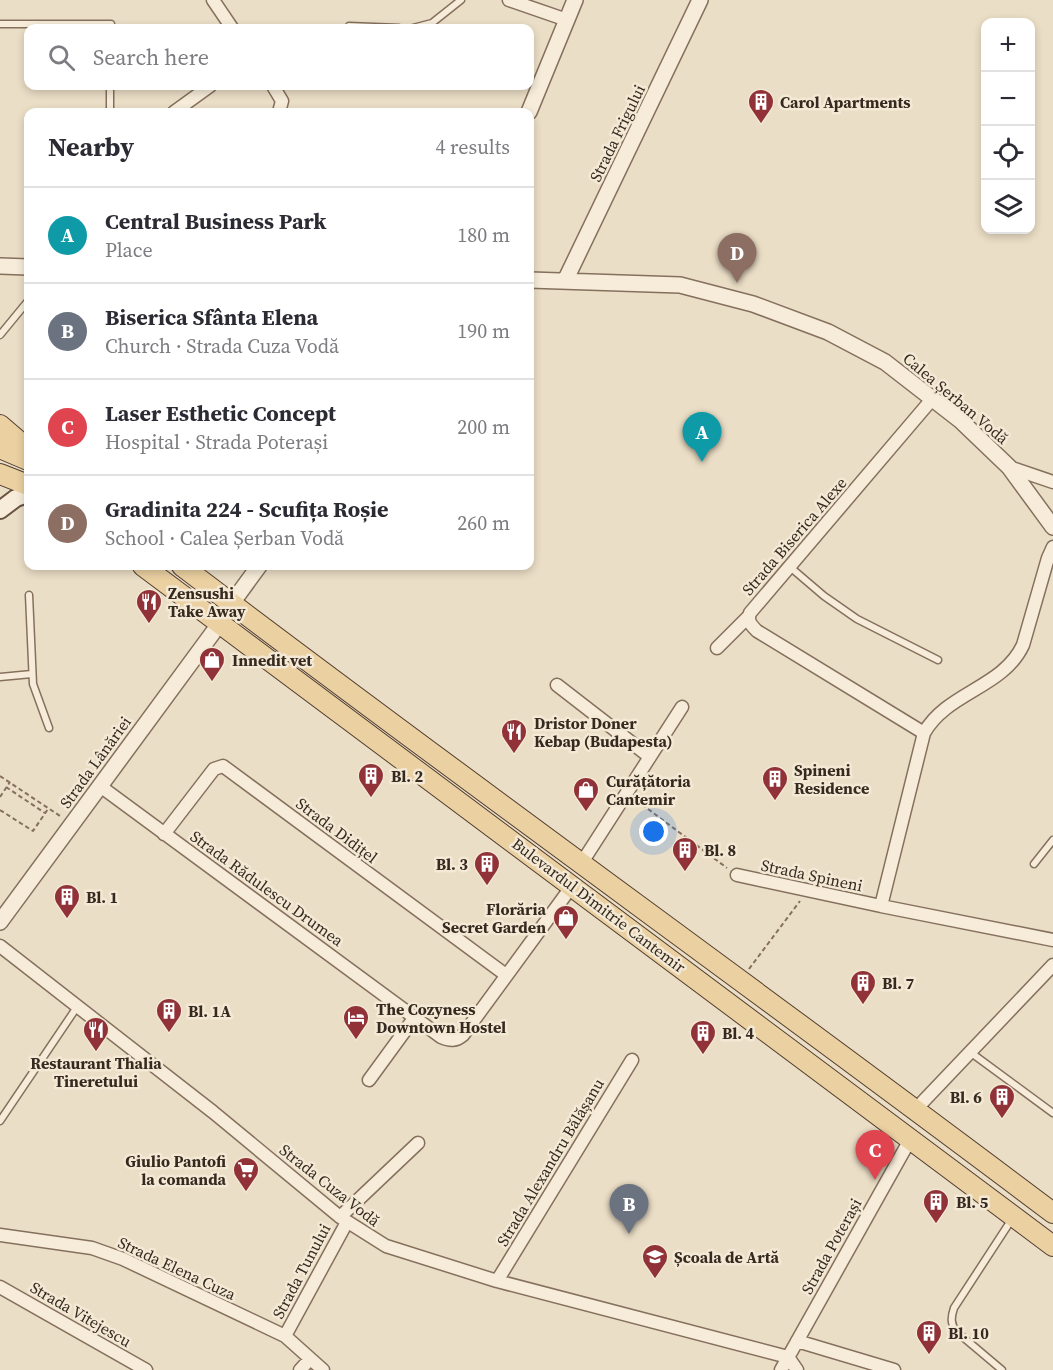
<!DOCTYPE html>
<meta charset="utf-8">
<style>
:root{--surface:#fff;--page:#f7f7f7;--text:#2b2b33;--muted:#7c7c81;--line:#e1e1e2;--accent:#db2777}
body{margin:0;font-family:"Source Serif 4",serif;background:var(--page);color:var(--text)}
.controls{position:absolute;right:18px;top:18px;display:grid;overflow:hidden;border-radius:12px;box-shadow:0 3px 9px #0003}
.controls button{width:54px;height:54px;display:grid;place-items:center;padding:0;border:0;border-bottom:2px solid var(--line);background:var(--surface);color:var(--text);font:30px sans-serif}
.you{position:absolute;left:654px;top:832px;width:21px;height:21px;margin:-15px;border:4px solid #fff;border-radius:50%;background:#1a73e8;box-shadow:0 0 0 9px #1a73e833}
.badge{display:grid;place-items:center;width:39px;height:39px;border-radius:50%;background:var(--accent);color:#fff;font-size:20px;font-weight:700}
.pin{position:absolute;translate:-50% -50px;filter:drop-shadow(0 2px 3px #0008)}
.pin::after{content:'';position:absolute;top:32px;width:21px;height:18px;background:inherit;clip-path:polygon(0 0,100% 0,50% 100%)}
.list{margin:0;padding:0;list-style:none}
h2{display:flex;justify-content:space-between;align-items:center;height:78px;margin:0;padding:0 24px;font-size:26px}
h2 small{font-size:20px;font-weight:400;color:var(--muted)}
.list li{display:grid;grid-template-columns:39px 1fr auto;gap:18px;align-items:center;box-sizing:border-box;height:96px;padding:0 24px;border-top:2px solid var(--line)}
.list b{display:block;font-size:22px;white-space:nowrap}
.list p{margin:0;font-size:20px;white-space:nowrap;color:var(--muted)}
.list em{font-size:20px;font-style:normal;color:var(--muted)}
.icon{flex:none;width:33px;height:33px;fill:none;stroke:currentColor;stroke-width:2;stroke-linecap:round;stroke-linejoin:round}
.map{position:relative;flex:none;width:1053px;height:1370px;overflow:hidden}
.search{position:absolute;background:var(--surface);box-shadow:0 3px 9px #0003;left:24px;top:24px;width:510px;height:66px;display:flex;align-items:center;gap:15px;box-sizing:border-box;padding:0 21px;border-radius:12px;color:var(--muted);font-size:22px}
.panel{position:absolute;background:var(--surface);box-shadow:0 3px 9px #0003;left:24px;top:108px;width:510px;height:462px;border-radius:12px}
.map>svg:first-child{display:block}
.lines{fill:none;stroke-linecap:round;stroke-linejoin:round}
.service-casing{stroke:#85705d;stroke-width:9}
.minor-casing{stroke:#85705d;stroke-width:15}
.tertiary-casing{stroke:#85705d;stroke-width:18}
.secondary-casing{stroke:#675240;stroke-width:20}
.primary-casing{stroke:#533f31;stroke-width:22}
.path{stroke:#85705d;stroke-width:2;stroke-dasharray:4.5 3;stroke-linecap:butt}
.service{stroke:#f6ecd9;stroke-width:6}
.minor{stroke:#f6ecd9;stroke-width:12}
.tertiary{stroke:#f6ecd9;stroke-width:15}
.secondary{stroke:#f6ecd9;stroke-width:16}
.primary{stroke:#ebd0a1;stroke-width:20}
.labels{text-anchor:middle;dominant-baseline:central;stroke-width:5;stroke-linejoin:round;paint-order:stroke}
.poi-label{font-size:16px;font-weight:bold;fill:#362a20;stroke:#f3e9d5;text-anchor:start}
.street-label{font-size:16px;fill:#362a20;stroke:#f3e9d5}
</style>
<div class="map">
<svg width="1053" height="1370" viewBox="0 0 1053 1370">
<rect width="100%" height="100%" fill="#ebdec6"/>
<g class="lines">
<defs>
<path id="service" d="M0 24H111V28
M349 26 399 28
M413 28 432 23 461 0
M110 112V86
M0 335 28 301
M790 567 824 596 857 619 938 660
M29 595 33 684 49 728
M0 677 32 674
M1034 864 1053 840
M970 1052 1053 1113
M0 1121 77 1007
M1002 1370 957 1332C950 1324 951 1317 954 1308L1012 1219"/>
<path id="minor" d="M213 0 232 28
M509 0 567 20
M273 86 282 101 279 112
M174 112 210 86
M1009 467 1053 482
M1053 547 1048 558 1023 645C1003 688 947 692 924 733L881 906 1053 940
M717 648 748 617
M557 685 650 757
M924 733 757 631C751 625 747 621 750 613L933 398
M100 786 441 1037C450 1041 456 1041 463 1035L572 886
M164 834 214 769 223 766 506 975
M581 864 682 707
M737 875 881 906
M0 946 213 1112 340 1217 386 1246 497 1281 788 1357 797 1370
M369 1080 415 1017
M916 1109 1053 965
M340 1217 418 1143
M0 1235 92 1248 123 1259 285 1336 323 1370
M497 1281 632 1060
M0 1287 146 1370
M285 1336 347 1222
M797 1341 894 1370
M300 1370 310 1359
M781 1370 911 1138"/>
<path id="tertiary" d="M529 112 575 0
M0 266 28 267
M530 280 680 285 753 304 828 332 885 362 961 421 1009 467 1053 527
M565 281 700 0
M232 603 259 566
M0 922 220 623"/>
<path id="secondary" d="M0 510 16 498 28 494"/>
<path id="primary" d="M0 425 28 449
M0 448 28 460
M0 474 28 485
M143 566 1053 1246
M182 566C470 785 764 995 1053 1213"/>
</defs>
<use href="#service" class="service-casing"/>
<use href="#minor" class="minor-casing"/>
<use href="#tertiary" class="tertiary-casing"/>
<use href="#secondary" class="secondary-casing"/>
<use href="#primary" class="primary-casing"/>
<path class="path" d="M0 776 60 816
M6 787 45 813
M0 797 10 782
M636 800 727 868
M0 810 33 831 48 809
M749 969 800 901"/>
<use href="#service" class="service"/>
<use href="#minor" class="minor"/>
<use href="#tertiary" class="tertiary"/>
<use href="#secondary" class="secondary"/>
<use href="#primary" class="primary"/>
</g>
<defs>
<symbol id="building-pin" viewBox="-11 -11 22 30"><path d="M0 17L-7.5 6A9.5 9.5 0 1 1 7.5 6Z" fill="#903237" stroke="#f3e9d5"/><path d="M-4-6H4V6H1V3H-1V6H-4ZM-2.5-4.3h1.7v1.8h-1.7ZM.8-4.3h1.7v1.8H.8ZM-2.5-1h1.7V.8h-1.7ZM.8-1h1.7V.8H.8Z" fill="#fff"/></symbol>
<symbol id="restaurant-pin" viewBox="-11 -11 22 30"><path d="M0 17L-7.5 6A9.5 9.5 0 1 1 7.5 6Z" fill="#903237" stroke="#f3e9d5"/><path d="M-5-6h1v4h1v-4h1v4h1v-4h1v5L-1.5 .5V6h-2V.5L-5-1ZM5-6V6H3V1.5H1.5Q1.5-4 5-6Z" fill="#fff"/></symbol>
<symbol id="shop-pin" viewBox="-11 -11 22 30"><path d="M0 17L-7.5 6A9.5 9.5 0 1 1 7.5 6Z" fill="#903237" stroke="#f3e9d5"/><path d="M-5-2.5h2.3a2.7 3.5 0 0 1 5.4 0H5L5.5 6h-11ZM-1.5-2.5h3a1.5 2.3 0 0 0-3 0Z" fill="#fff"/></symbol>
<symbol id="hotel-pin" viewBox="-11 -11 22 30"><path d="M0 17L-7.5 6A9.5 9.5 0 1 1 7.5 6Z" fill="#903237" stroke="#f3e9d5"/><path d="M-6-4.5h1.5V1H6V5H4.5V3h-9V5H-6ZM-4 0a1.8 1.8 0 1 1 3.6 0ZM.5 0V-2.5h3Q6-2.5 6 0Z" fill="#fff"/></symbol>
<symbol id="supermarket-pin" viewBox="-11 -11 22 30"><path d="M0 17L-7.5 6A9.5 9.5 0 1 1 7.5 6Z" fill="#903237" stroke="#f3e9d5"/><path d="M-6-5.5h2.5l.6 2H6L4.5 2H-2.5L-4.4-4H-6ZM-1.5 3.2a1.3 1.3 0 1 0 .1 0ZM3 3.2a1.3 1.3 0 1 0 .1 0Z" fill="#fff"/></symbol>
<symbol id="school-pin" viewBox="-11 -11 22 30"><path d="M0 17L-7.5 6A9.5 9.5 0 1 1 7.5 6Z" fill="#903237" stroke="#f3e9d5"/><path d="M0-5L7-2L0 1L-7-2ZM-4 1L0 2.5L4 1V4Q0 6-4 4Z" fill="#fff"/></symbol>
</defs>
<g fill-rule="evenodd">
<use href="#building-pin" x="746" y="87" width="30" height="40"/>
<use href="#restaurant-pin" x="134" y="587" width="30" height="40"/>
<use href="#shop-pin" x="197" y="645" width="30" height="40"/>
<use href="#restaurant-pin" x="499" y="717" width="30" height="40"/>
<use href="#building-pin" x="356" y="761" width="30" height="40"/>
<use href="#building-pin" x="760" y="764" width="30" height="40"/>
<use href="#shop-pin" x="571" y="775" width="30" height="40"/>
<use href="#building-pin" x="670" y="835" width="30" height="40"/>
<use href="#building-pin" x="472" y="849" width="30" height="40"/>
<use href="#building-pin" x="52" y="882" width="30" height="40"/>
<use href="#shop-pin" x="551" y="903" width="30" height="40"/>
<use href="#building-pin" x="848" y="968" width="30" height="40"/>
<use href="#building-pin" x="154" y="996" width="30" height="40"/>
<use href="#hotel-pin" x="341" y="1003" width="30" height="40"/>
<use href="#restaurant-pin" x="81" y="1015" width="30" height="40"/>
<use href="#building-pin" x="688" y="1018" width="30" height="40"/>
<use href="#building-pin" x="987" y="1082" width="30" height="40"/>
<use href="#supermarket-pin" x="231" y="1155" width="30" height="40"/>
<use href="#building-pin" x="921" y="1187" width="30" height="40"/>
<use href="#school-pin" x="640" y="1242" width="30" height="40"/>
<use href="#building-pin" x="914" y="1318" width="30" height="40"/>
</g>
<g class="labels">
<g class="poi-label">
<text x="780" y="102">Carol Apartments</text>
<text x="168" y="593">Zensushi<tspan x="168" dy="18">Take Away</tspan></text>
<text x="232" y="660">Innedit vet</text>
<text x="534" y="723">Dristor Doner<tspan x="534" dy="18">Kebap (Budapesta)</tspan></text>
<text x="794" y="770">Spineni<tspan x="794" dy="18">Residence</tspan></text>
<text x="391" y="776">Bl. 2</text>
<text x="606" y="781">Curățătoria<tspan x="606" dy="18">Cantemir</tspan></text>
<text x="704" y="850">Bl. 8</text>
<text x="468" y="864" text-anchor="end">Bl. 3</text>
<text x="86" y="897">Bl. 1</text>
<text x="546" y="909" text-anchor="end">Florăria<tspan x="546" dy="18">Secret Garden</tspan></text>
<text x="882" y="983">Bl. 7</text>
<text x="376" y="1009">The Cozyness<tspan x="376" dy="18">Downtown Hostel</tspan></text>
<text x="188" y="1011">Bl. 1A</text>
<text x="722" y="1033">Bl. 4</text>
<text x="96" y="1063" text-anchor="middle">Restaurant Thalia<tspan x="96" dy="18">Tineretului</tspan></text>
<text x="982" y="1097" text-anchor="end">Bl. 6</text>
<text x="226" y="1161" text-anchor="end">Giulio Pantofi<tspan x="226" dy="18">la comanda</tspan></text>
<text x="956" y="1202">Bl. 5</text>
<text x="674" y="1257">Școala de Artă</text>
<text x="948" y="1333">Bl. 10</text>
</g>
<g class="street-label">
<text transform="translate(617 133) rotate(-64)">Strada Frigului</text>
<text transform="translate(956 398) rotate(40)">Calea Șerban Vodă</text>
<text transform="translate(794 536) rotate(-49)">Strada Biserica Alexe</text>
<text transform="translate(95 762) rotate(-54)">Strada Lânăriei</text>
<text transform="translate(337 830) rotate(37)">Strada Didițel</text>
<text transform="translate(812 875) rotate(12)">Strada Spineni</text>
<text transform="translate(267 888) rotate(36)">Strada Rădulescu Drumea</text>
<text transform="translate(599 905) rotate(37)">Bulevardul Dimitrie Cantemir</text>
<text transform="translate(550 1162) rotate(-59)">Strada Alexandru Bălășanu</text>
<text transform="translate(330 1185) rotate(38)">Strada Cuza Vodă</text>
<text transform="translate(831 1246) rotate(-61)">Strada Poterași</text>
<text transform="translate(177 1268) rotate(25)">Strada Elena Cuza</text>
<text transform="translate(301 1271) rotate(-62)">Strada Tunului</text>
<text transform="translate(81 1314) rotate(30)">Strada Vitejescu</text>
</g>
</g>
</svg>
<div class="controls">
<button>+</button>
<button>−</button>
<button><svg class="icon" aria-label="locate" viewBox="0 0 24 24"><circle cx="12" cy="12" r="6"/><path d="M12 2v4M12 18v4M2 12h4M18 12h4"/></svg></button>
<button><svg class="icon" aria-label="layers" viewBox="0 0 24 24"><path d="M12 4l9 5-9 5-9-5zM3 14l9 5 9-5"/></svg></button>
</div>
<div class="you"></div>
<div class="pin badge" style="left:702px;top:462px;background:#0f9aa8">A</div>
<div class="pin badge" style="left:629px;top:1234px;background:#6b7280">B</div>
<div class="pin badge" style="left:875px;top:1180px;background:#e0444e">C</div>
<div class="pin badge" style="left:737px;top:283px;background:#8d6e63">D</div>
<div class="search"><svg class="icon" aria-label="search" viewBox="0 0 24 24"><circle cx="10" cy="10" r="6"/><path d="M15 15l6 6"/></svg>Search here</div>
<section class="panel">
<h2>Nearby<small>4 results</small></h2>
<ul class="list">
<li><span class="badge" style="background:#0f9aa8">A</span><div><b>Central Business Park</b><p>Place</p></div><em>180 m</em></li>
<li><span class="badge" style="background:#6b7280">B</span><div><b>Biserica Sfânta Elena</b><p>Church · Strada Cuza Vodă</p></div><em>190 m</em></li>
<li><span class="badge" style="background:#e0444e">C</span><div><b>Laser Esthetic Concept</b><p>Hospital · Strada Poterași</p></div><em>200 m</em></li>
<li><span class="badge" style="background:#8d6e63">D</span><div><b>Gradinita 224 - Scufița Roșie</b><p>School · Calea Șerban Vodă</p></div><em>260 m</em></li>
</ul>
</section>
</div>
